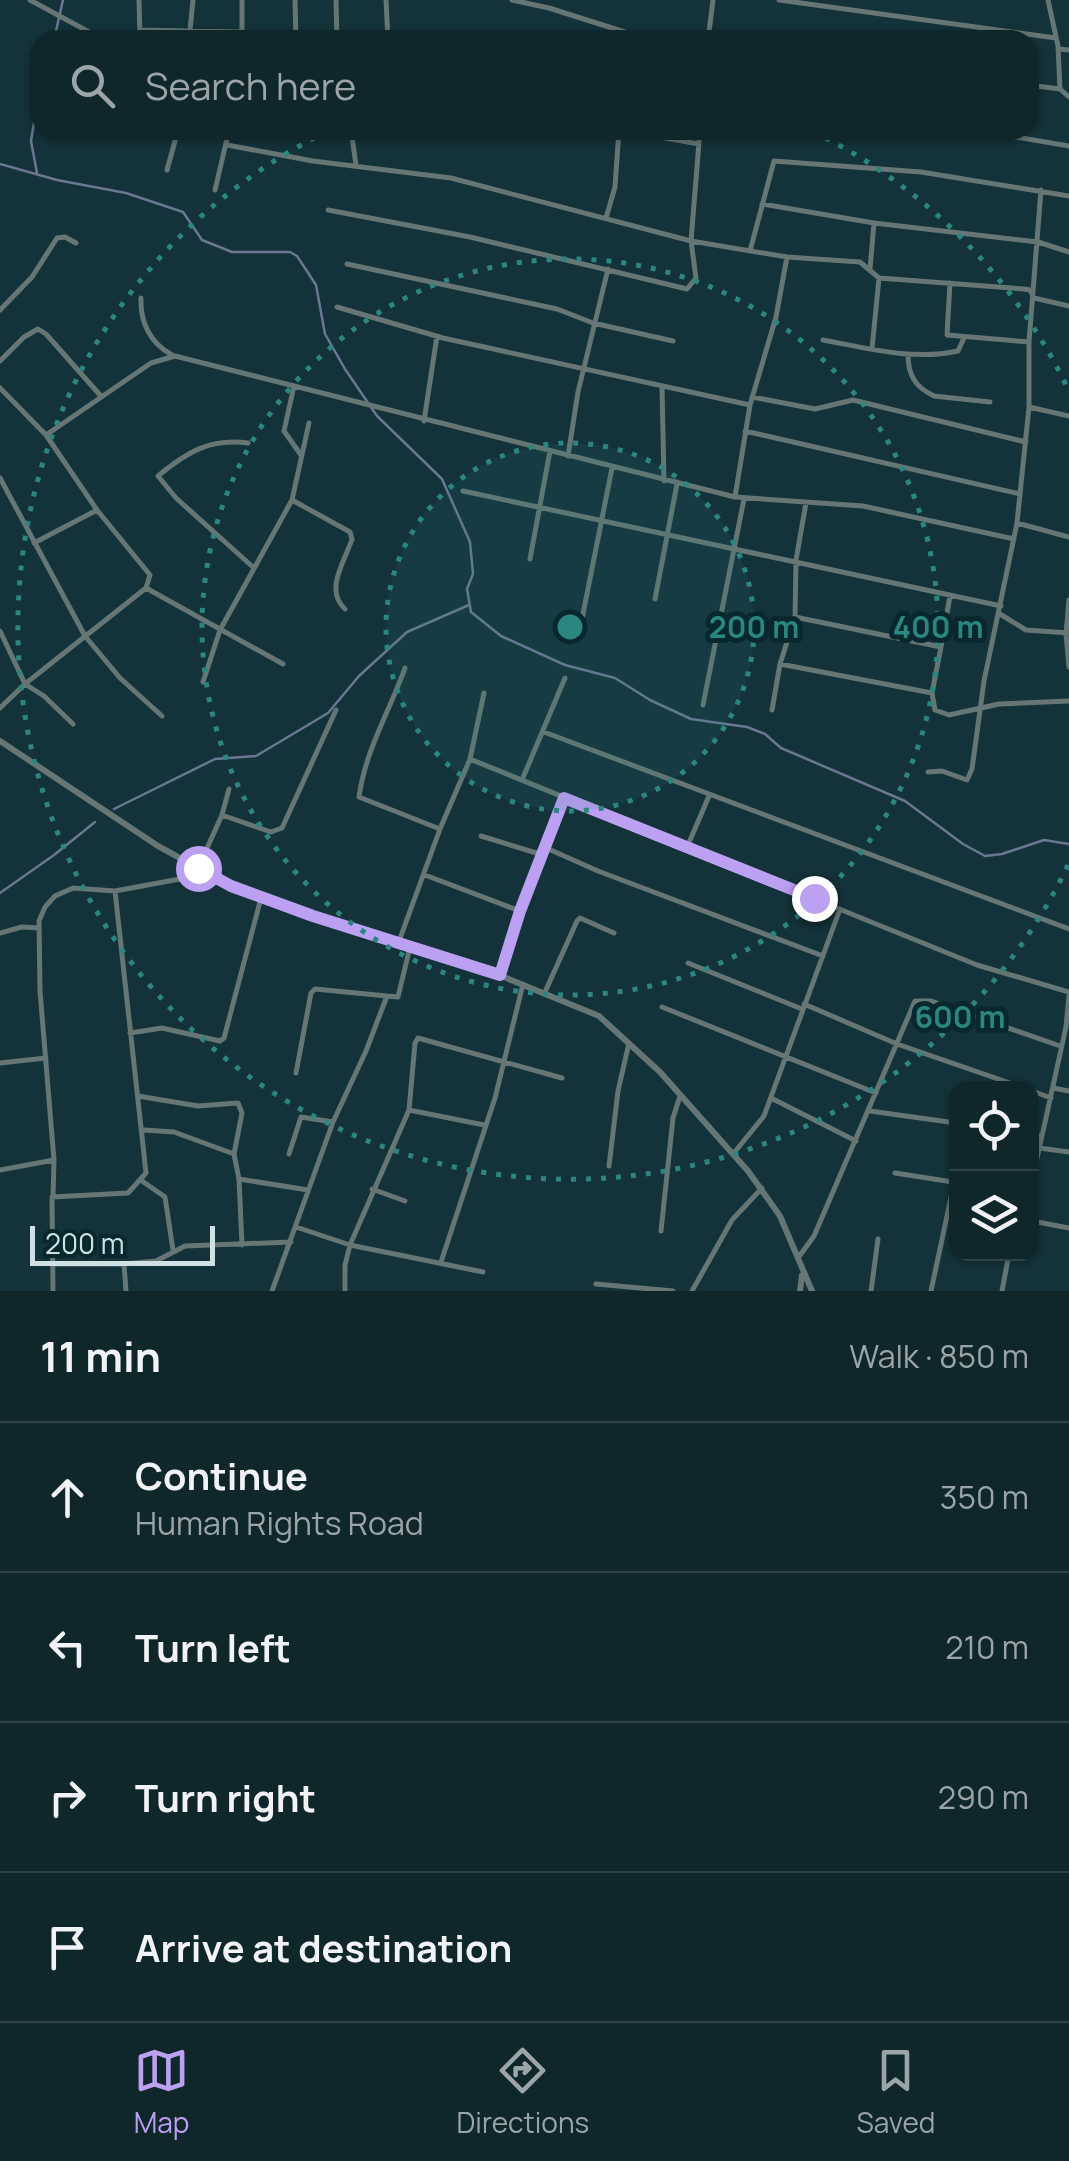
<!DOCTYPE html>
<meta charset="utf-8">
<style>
:root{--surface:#0f262b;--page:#1d3237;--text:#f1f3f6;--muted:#9ba5a9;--line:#2f4347;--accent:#bca0f2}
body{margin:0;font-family:Manrope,sans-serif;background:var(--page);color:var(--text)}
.controls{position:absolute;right:30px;bottom:30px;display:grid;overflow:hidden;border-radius:20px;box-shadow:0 2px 8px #0004}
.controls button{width:90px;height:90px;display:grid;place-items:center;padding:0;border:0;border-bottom:2px solid var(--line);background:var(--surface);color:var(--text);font:50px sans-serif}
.scale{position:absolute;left:30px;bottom:25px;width:185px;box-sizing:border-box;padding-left:10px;border:5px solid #d0e1e5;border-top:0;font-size:28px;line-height:35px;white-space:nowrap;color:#d0e1e5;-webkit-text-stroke:8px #09282e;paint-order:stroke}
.stop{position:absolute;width:30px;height:30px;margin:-22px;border:8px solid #bca0f2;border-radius:50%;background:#fff}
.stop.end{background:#bca0f2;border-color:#fff;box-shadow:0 2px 10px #0008}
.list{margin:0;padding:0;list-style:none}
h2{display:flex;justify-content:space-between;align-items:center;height:130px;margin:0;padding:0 40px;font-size:42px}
h2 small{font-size:32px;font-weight:400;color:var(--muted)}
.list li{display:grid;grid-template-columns:65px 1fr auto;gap:30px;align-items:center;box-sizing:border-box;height:150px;padding:0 40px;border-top:2px solid var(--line)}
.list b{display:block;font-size:38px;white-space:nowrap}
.list p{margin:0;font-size:32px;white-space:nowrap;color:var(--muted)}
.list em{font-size:32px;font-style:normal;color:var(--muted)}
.icon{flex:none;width:55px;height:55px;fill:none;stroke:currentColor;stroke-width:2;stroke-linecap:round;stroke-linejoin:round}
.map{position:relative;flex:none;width:1069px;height:1291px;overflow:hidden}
.search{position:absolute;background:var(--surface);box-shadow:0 2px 8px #0004;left:30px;right:30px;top:30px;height:110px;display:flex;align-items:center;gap:25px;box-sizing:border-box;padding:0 35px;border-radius:30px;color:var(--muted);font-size:38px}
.sheet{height:730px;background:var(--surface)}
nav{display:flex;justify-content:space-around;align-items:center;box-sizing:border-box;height:140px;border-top:2px solid var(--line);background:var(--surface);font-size:28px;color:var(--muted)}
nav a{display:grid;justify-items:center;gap:5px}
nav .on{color:var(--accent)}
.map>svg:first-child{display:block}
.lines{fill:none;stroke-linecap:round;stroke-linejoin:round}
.stream{stroke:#6a7791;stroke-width:2.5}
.minor{stroke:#657674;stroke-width:5}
.tertiary{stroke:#657674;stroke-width:6}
.route{stroke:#bca0f2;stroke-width:12}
.ring{fill:none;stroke:#2c8680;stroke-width:5;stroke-dasharray:5 10}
.centre{fill:#2c8680;stroke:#09282e;stroke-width:5}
.ring-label{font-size:30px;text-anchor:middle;font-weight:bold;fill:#2c8680;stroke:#09282e;stroke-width:10;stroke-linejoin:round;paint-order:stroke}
</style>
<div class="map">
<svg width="1069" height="1291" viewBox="0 0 1069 1291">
<rect width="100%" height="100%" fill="#143239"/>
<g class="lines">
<path class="stream" d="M54 40 63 0
M0 164 57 180 126 193 183 212 202 240 232 252H290L297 256 316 285 325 334 345 369 377 416 442 479 470 542 473 574 467 589 471 612 501 636 565 665 615 678 650 700 691 719 747 727 765 734 781 748 905 801 963 844 985 856 1002 854 1044 840 1069 844
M37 173 31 141 40 86
M114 809 215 759 256 756 328 713 359 676 407 632 469 605
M0 893 54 855 95 822"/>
<path class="minor" d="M30 0 104 40
M139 0 140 40
M295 0 296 40
M336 0 337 40
M386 0 388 40
M512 0 549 8 631 34 684 40
M779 0 1056 38
M140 30 239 32 242 30V0
M189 40 193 0
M708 40 713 0
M1059 49 1069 50
M1029 85 1060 89 1058 46 1048 0
M1060 89 1069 97
M351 130 356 165
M621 130 699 144
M975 130 1069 146
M124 135 125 130
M227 145 313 161 451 178 691 241 787 257 860 262 879 278 1024 289 1030 290 1034 298 1069 306
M167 170 178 130
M215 190 229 130
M762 204 874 223 1038 242 1069 252
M328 210 470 237 687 289 696 278 691 241 700 130
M606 218 615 187 619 130
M750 251 774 161 921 172 1069 196
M347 264 557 309 593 323 673 341
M870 269 874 223
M950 283 947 335 1029 342
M141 298C140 322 150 343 172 355
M337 307 443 338 750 405
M0 310 32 277 57 238 65 237 76 243
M823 340C866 348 914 361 958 351L964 338
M872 349 879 278
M908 354C908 375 915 387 934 396L990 402
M0 361 24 337 38 329 46 334 100 395
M294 386 284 431 301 455
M662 387 664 481
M0 388 46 435 97 510 150 575 146 588 25 684 0 708
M752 397 815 409 853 400 1026 442
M1029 407 1069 416
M424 421 437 336
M745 431 1020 494
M46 435 151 363 175 356 735 497 863 506 1014 539
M248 443C210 438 187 452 158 476L176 498 254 568
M568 456 578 392 608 269
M0 478 85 636 120 678 162 716
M463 491 1001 606
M735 497 750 405 776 317 787 257
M292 500 350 532 352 539C345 561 324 590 345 609
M1017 523 1069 537
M34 543 97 510
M530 559 550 451
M146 588 283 664
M655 599 677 484
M1069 600 1066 634 1069 667
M1000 614 1026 630 1069 633
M795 617 941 647 950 596
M582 619 612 468
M0 631 25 684 44 696 73 724
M780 664 932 693 941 647
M405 668C390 710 365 751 359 797L440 829
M203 682 220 630 292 500 309 423
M932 693 935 710 949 715 999 704 1069 701
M703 705 744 499
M772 710 780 664 795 617 796 560 806 503
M544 732 1069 929
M470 759 977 965 1069 992
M928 772 942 771 967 780 972 769 984 681 1017 523 1029 407V342L1041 190
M522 780 565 678
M222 815 271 832 282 828 336 710
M481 836 543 855
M688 845 709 796
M544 847 598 871 823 956
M198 868 222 815 229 789
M425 875 520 911
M0 933 22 927 39 928
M398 944 440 829 470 759 484 693
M688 963 802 1009
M499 975 520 911 564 798
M545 992 577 921 580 918 614 933
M804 1004 897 1044 1024 1088
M662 1007 876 1093
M130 1033 162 1028 220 1041 224 1038 261 898
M0 1063 46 1058
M296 1073 311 993 315 989 387 996
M1053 1088 1069 1091
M1032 1091 1051 1098
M138 1096 198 1106 238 1103 242 1113 234 1154
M771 1098 856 1141
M409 1110 484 1125
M870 1111 956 1123
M144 1130 174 1132 234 1154 239 1179 242 1245
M1032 1134 1042 1136
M1039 1148 1069 1152
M289 1154 301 1117 333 1122
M733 1154 764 1116 840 909
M609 1166 618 1091 629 1043
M0 1170 54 1160
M895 1173 953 1182
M239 1179 308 1190
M142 1181 165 1197 173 1250
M1032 1181 1066 1027 1069 996
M372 1189 405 1201
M53 1196 54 1160 40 991 39 921 45 907 55 896 73 888 115 891 207 874
M1032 1221 1069 1228
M296 1227 350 1245 483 1272
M661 1231 673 1118 680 1096
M798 1258 814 1236 915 1001H931L1060 1046
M441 1262 495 1098 523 984
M54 1264H124L156 1261 185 1246 291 1242
M124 1264 126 1291
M596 1284 673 1291
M53 1291 52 1197 128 1193 146 1173 115 891
M272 1291 333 1122 366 1051 387 996 398 997 410 947
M345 1291V1265L350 1245 409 1110 415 1043 418 1038 562 1078
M692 1291 732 1220 762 1188
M871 1291 878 1239
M931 1291 956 1174
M1002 1291 1009 1254"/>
<path class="tertiary" d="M0 741 158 846 231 886 313 916 499 975 599 1016 660 1072 748 1171 780 1216 812 1291
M800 1291 802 1275"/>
</g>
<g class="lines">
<path class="route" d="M198 868 231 886 313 916 500 975 520 911 564 798 814 898"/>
</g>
<circle cx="570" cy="627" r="184" fill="#2c8680" fill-opacity=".12"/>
<g class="ring">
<circle cx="570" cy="627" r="184"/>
<circle cx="570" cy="627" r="368"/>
<path d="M1068 865A552 552 0 1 1 328 131M812 131A552 552 0 0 1 1068 389"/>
</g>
<circle cx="570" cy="627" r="15" class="centre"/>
<g class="ring-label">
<text x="754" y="638">200 m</text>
<text x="938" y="638">400 m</text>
<text x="960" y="1028">600 m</text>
</g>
</svg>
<div class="controls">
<button><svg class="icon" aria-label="locate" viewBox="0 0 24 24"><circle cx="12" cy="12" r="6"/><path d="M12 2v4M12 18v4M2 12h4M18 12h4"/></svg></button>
<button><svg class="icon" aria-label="layers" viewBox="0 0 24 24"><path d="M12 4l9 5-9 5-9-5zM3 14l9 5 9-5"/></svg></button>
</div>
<div class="scale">200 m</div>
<div class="stop" style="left:198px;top:868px"></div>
<div class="stop end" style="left:814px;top:898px"></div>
<div class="search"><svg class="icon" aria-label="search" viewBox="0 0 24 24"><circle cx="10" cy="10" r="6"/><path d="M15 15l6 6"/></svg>Search here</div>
</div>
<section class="sheet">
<h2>11 min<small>Walk · 850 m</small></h2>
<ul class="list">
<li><svg class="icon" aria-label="ahead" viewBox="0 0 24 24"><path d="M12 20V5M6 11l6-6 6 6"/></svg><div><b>Continue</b><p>Human Rights Road</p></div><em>350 m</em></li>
<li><svg class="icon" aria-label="left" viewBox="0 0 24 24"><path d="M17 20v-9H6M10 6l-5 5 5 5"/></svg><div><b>Turn left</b></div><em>210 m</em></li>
<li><svg class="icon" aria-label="right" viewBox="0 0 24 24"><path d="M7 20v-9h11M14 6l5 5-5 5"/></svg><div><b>Turn right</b></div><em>290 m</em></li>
<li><svg class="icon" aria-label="arrive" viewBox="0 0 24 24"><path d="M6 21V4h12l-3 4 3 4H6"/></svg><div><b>Arrive at destination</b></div></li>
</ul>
</section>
<nav>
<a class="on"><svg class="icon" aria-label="map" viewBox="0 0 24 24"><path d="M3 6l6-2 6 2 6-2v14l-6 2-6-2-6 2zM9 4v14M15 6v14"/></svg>Map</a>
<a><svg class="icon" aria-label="directions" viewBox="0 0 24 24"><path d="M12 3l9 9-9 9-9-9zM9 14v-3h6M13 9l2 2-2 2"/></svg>Directions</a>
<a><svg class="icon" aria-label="saved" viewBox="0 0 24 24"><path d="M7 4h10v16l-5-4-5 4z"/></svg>Saved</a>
</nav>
